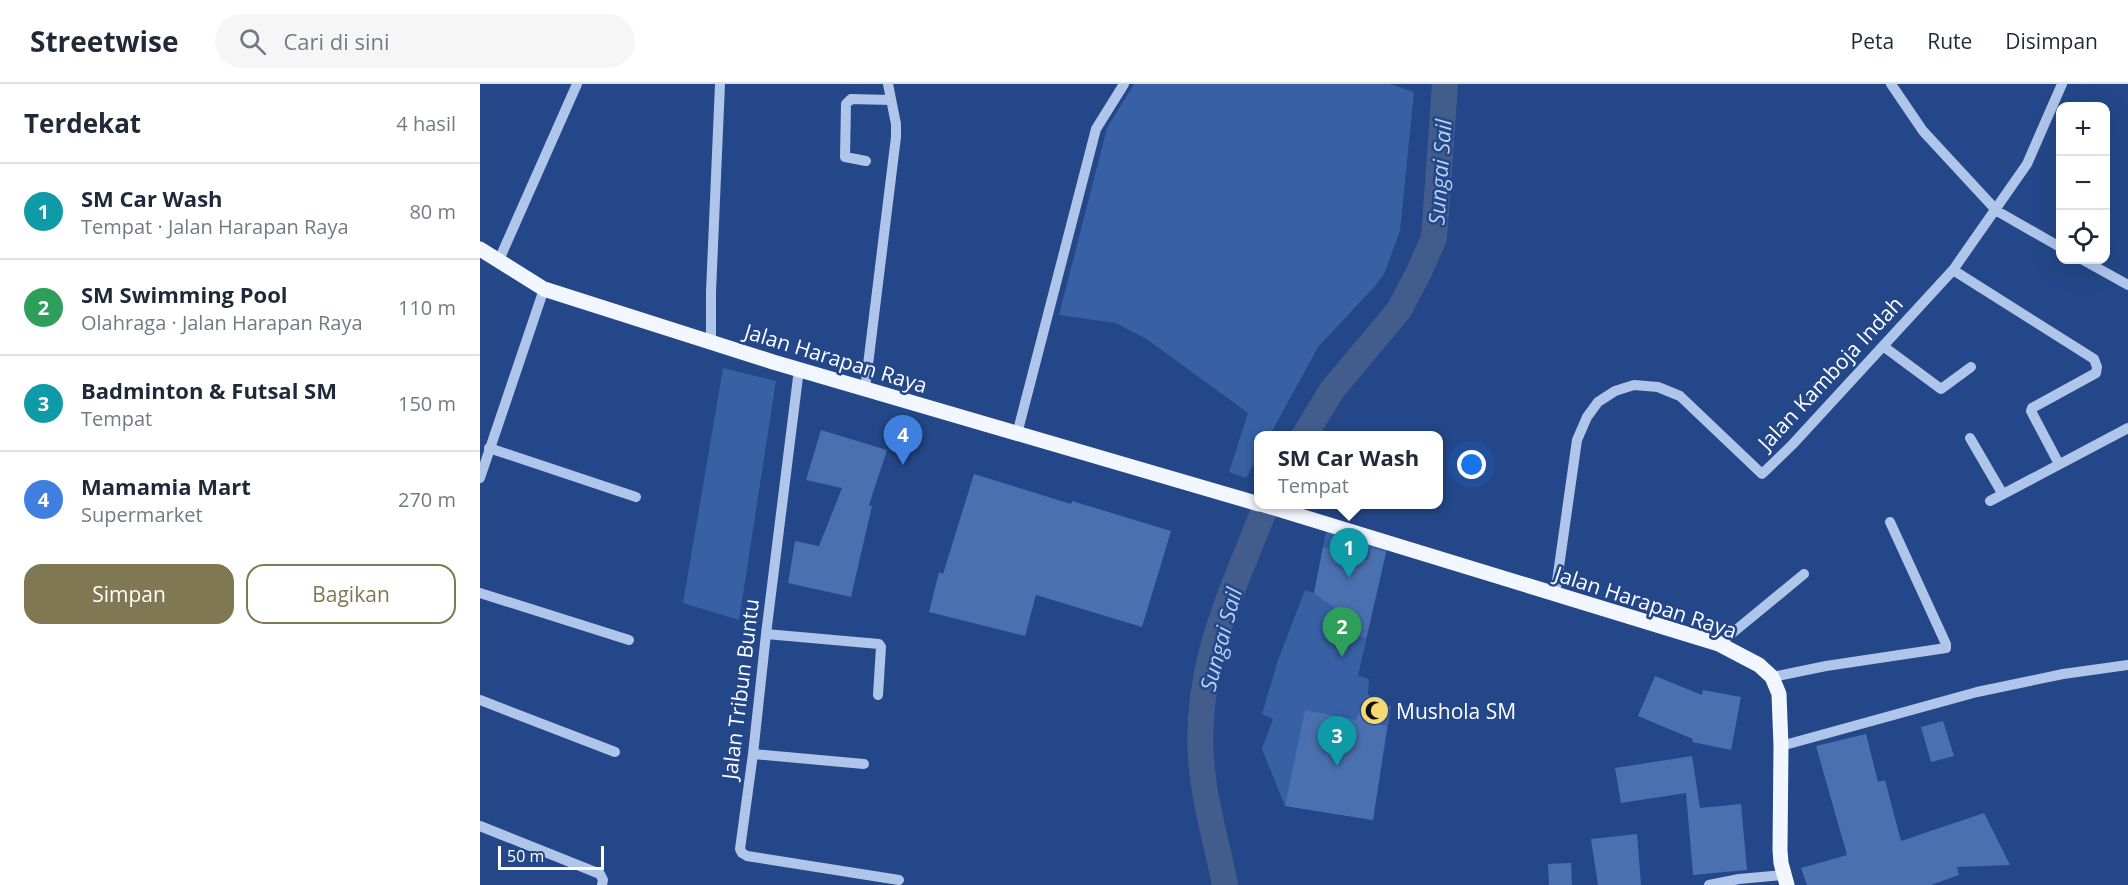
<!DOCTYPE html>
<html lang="id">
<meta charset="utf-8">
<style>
:root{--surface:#fff;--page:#f6f6f7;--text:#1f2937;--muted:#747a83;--line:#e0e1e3;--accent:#7f7852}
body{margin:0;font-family:"Open Sans",sans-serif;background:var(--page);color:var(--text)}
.controls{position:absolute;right:18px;top:18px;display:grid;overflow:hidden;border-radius:12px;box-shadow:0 6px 24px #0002}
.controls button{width:54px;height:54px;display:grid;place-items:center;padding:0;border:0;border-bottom:2px solid var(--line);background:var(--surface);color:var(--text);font:30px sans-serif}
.scale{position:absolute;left:18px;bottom:15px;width:106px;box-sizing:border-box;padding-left:6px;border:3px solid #fff;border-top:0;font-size:16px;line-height:21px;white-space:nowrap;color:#fff;-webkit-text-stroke:4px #234788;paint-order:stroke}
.you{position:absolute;left:992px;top:381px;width:21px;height:21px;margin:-15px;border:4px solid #fff;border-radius:50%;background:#1a73e8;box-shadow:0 0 0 9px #1a73e833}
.badge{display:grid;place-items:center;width:39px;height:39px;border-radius:50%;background:var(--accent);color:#fff;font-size:20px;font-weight:700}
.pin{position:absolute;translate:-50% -50px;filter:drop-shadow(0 2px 3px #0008)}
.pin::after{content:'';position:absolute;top:32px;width:21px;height:18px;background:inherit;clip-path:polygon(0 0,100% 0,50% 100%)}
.popup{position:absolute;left:774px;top:347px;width:189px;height:78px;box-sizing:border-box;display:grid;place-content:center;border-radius:12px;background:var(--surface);filter:drop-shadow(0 2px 4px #0005);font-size:20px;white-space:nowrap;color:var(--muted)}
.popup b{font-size:22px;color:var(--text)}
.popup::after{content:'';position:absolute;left:50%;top:100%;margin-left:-12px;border:12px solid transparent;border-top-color:var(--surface)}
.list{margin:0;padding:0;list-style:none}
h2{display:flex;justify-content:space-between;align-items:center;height:78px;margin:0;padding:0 24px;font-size:26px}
h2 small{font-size:20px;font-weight:400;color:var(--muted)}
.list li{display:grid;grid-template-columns:39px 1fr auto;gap:18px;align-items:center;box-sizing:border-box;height:96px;padding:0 24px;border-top:2px solid var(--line)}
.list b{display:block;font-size:22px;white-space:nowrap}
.list p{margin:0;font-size:20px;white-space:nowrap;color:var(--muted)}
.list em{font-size:20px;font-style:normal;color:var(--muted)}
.actions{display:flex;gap:12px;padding:18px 24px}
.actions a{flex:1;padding:14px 0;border:2px solid var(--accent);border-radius:18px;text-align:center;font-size:21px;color:var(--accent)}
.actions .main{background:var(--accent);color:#fff}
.icon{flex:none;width:33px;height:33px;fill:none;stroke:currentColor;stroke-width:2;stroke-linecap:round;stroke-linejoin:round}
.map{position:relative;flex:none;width:1648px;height:801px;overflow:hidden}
header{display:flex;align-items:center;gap:36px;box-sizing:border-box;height:84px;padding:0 30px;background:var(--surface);border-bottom:2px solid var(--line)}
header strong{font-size:28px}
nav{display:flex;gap:33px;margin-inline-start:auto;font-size:21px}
.search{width:420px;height:54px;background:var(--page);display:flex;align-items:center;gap:15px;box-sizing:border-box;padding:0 21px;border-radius:33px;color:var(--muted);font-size:22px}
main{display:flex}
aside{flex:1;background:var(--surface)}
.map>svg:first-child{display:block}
.green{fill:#3760a5}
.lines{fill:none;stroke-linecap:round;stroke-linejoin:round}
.river{stroke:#425c8c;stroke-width:26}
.building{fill:#4b70b0}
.minor{stroke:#afc5ea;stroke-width:10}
.major{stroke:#f2f6fe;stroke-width:15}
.labels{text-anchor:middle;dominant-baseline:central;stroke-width:5;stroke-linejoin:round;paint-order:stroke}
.street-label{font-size:21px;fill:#fff;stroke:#234788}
.poi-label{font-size:21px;fill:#fff;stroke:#234788;text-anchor:start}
.water-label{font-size:22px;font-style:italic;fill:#bacff1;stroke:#234788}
</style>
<header>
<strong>Streetwise</strong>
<div class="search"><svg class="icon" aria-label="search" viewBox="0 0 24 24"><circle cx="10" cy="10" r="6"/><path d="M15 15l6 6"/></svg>Cari di sini</div>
<nav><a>Peta</a><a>Rute</a><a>Disimpan</a></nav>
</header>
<main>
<aside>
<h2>Terdekat<small>4 hasil</small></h2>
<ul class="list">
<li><span class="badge" style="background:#0f9aa8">1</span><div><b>SM Car Wash</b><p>Tempat · Jalan Harapan Raya</p></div><em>80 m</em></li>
<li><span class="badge" style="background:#2e9e5b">2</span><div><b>SM Swimming Pool</b><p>Olahraga · Jalan Harapan Raya</p></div><em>110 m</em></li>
<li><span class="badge" style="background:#0f9aa8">3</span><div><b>Badminton &amp; Futsal SM</b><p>Tempat</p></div><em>150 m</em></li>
<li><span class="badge" style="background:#3f7fe0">4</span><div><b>Mamamia Mart</b><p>Supermarket</p></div><em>270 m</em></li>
</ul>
<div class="actions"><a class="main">Simpan</a><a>Bagikan</a></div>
</aside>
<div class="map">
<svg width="1648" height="801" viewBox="0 0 1648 801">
<rect width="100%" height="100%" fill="#234788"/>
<path class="green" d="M654 0H910L934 8 920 147 904 190 896 201 838 263 790 351 779 352V371L766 394 749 388 768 329 668 256 636 239 579 231 627 44Z
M243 284 296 297 259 536 203 519Z
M846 448 907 465 878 592 889 595 888 611 911 623 893 736 805 722 782 665 793 635 782 630 798 576 825 506 834 509Z"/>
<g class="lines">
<path class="river" d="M824 352 852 306 919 226 938 190 954 154 965 0
M745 801C737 760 724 717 721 675 716 600 738 539 766 471 773 455 779 437 787 420"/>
</g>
<path class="building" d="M341 346 407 366 389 421 392 422 371 513 308 499 315 457 339 462 362 404 326 396Z
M494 390 591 420 592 417 691 447 662 543 556 511 545 552 449 528 459 488 463 490Z
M843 463 888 476 891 464 906 468 886 554 849 546 856 525 834 509Z
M1175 592 1222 611 1223 606 1261 613 1251 666 1212 658 1213 655 1158 632Z
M888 611 911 623 901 641 907 642 893 736 805 722 825 626 876 636Z
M1463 637 1474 672 1451 678 1441 643Z
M1386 650 1398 698 1405 696 1421 757 1504 729 1530 781 1477 783 1479 791 1451 801H1327L1321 784 1367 771 1336 662Z
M1212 672 1220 724 1261 720 1267 786 1213 791 1206 709 1141 719 1135 684Z
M1157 750 1161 801H1118L1111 755Z
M1091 779 1092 801H1069L1068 780Z"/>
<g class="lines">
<path class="minor" d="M1411 0 1443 47 1517 127 1580 163
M386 77 365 73 366 20 371 15 411 16
M19 176 97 0
M1603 176 1648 201
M1473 186 1614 275 1617 283 1616 289 1552 324 1551 327 1579 380
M231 259V208L240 0
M1403 262 1461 305 1491 283
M319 285 286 550 273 670 260 765 262 769 267 772 419 796
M385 305 416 53V40L408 0
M537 350 616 45 644 0
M1490 354 1522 409
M9 364 156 413
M0 394 64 205
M1510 417 1648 344
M0 509 149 556
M1075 511 1097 356 1107 333 1118 318 1135 307 1154 301 1178 303 1200 312 1282 390 1312 361 1473 186 1547 80 1582 0
M286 550 399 560 401 563 398 611
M1239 560 1324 490
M1292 593 1346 582 1466 564V560L1410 438
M0 616 135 668
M1301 662 1497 608 1583 590 1648 581
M273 670 384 680
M0 742 120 790 123 796 122 801
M1229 801 1259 795 1303 791"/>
<path class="major" d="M0 165 64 205 293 278 779 420
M781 420 1239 560 1279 581 1292 593 1299 610 1301 662 1300 766 1301 779 1307 801"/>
</g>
<defs>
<symbol id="mosque-disc" viewBox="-11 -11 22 22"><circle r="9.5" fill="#f5d972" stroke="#234788"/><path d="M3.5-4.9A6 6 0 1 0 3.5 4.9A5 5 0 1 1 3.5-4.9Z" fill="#111"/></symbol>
</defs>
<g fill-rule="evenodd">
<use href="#mosque-disc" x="878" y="610" width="33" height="33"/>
</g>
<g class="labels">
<g class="street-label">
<text transform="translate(356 274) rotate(17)">Jalan Harapan Raya</text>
<text transform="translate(1350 289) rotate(-47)">Jalan Kamboja Indah</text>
<text transform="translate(1166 518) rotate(18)">Jalan Harapan Raya</text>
<text transform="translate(260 605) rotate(-83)">Jalan Tribun Buntu</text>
</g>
<g class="poi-label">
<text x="916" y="627">Mushola SM</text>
</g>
<g class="water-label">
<text transform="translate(959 88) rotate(-86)">Sungai Sail</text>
<text transform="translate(740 555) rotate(-75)">Sungai Sail</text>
</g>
</g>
</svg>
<div class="controls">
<button>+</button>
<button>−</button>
<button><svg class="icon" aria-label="locate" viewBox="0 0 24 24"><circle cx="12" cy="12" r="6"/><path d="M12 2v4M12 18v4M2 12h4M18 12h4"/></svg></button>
</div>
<div class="scale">50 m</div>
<div class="you"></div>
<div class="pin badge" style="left:869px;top:494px;background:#0f9aa8">1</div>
<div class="popup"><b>SM Car Wash</b>Tempat</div>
<div class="pin badge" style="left:862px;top:573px;background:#2e9e5b">2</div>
<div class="pin badge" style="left:857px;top:682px;background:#0f9aa8">3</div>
<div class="pin badge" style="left:423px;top:381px;background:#3f7fe0">4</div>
</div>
</main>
